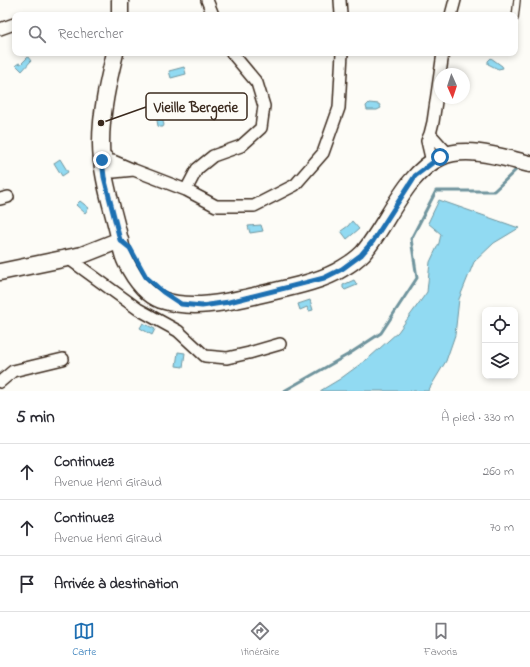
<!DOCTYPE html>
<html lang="fr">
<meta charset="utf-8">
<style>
:root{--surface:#fff;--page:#f7f7f7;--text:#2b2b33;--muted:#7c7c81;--line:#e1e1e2;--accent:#1f6fb2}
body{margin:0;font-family:"Indie Flower",sans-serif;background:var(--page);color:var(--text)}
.controls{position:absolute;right:12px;bottom:12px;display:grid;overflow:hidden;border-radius:8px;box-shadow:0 2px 6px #0003}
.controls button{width:36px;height:36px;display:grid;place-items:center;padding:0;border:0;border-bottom:1px solid var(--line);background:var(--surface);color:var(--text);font:20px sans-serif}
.compass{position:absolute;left:434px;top:68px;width:36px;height:36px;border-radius:50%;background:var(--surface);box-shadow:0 2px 6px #0003;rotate:177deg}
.stop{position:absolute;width:12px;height:12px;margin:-9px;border:3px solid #1f6fb2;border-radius:50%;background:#fff}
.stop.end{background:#1f6fb2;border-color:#fff;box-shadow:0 1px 4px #0008}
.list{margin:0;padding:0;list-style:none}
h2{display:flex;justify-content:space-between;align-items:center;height:52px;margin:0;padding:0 16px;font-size:17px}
h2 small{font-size:13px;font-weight:400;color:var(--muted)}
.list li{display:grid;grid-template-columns:26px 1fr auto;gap:12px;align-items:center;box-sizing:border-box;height:56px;padding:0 16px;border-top:1px solid var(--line)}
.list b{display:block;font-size:15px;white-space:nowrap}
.list p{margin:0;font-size:13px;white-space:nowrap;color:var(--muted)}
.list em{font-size:13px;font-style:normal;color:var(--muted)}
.icon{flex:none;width:22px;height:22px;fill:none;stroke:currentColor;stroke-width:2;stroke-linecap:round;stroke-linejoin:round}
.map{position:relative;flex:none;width:530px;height:391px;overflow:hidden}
.search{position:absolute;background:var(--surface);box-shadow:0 2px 6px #0003;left:12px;right:12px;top:12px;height:44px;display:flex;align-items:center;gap:10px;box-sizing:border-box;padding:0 14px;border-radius:8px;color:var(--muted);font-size:15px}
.sheet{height:220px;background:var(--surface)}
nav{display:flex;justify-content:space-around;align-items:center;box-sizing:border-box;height:56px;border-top:1px solid var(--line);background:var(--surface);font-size:11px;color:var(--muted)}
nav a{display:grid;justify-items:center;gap:2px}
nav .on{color:var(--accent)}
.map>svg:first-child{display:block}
.water{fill:#91daf2;stroke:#6f949d}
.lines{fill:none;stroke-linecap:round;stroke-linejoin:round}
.stream{stroke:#6f949d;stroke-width:3}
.lane-casing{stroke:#3b2a1e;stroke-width:8}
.street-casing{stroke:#3b2a1e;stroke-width:14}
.secondary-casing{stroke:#3b2a1e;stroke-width:19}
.lane{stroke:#fdfcf7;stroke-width:5.5}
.street{stroke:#fdfcf7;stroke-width:11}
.secondary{stroke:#fdfcf7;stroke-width:16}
.route{stroke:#1f6fb2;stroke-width:5}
.leader{fill:none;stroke:#3b2a1e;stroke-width:1.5}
.callout-dot{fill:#3b2a1e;stroke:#fdfcf7;stroke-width:1.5}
.callout{fill:#fdfcf7;stroke:#3b2a1e;stroke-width:1.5}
.callout-label{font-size:15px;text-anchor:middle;font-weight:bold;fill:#3b2a1e}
</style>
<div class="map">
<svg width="530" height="391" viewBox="0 0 530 391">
<rect width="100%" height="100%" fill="#fdfcf7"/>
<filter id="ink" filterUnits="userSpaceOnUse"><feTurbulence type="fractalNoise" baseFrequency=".025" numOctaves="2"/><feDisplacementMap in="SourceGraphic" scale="8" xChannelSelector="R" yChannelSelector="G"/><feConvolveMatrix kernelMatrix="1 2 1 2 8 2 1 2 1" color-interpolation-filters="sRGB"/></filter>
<g filter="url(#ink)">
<path class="water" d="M28 57 31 61 22 71 16 65 19 63 21 64Z
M491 58 502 66 503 68 498 69 488 64V61Z
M184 67 186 74 171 78 169 71Z
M369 103 379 104 381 108 377 110H367L366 106Z
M161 114 164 125 163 127H160L158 126 156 115Z
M60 159 68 172 62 176 54 163Z
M439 200 519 228 494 243 474 262 459 299 455 335 446 361 428 391H320L340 379 370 357 398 332 427 292 430 262 439 243 441 234 428 223Z
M80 201 89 208 85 213 76 205Z
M352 221 359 229 347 239 341 231 348 226Z
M261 225 263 231 250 233 248 226Z
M354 280 357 285 345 290 343 288V285Z
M310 300 313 310 309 311 307 307 300 310 298 304Z
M143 323 155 329 152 335 140 328Z
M178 352 185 353 183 367 176 366Z"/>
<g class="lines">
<path class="stream" d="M284 391 349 354 381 333 417 278 411 239 436 191H494L519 167"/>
<defs>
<path id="lane" d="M515 18 517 0"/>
<path id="street" d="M207 0 213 15
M340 0 341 15
M451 15 455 0
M0 29 14 24
M430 134 448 154
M107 157 108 165 114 172 134 170 113 161
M432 162 427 141 430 134 433 122 443 53
M134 170 186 190 216 206H254L295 185 323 153 339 108 342 53
M186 190 197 169 213 156 241 146 261 128 264 106 257 83 232 53
M0 199 8 197
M68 258 138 309 178 331 205 356 227 358 249 353 280 344
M0 382 13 371 63 359"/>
<path id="secondary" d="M120 0V15
M115 53C108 82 101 112 101 143 101 172 110 200 117 228 120 239 121 252 126 262 133 276 145 294 161 300 192 310 223 303 254 296 281 289 320 283 343 268 350 264 357 259 363 253 388 224 405 173 441 157 467 145 504 158 530 164
M0 272 82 255 120 240"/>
</defs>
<use href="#lane" class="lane-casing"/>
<use href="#street" class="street-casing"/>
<use href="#secondary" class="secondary-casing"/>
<use href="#lane" class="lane"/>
<use href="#street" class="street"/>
<use href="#secondary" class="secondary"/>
</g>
</g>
<g class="lines" filter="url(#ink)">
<path class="route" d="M102 160 104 177 120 240 130 248 146 277 163 292 181 304 202 306 229 302 297 285 324 278 342 269 361 255 373 241 415 176 440 157"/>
</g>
<path class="leader" d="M101 123L146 107"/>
<circle class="callout-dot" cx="101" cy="123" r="4"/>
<rect class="callout" x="146" y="93" width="101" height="27" rx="4"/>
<g class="callout-label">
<text x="196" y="112">Vieille Bergerie</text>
</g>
</svg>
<div class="controls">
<button><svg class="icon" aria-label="locate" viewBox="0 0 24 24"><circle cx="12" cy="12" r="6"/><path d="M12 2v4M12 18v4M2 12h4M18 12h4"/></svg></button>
<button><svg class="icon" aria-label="layers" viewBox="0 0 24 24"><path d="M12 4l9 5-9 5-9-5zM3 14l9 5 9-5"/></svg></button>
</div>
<svg class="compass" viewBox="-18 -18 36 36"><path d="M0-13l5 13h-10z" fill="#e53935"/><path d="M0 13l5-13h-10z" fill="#7c7c81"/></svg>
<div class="stop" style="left:440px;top:157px"></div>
<div class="stop end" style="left:102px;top:160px"></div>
<div class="search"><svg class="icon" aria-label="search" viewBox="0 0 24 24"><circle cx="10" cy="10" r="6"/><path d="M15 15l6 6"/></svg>Rechercher</div>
</div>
<section class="sheet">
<h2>5 min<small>À pied · 330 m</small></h2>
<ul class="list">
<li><svg class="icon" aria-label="ahead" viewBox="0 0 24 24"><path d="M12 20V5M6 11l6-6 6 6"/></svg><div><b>Continuez</b><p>Avenue Henri Giraud</p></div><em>260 m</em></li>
<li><svg class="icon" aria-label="ahead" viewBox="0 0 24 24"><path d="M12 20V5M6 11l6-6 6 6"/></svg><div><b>Continuez</b><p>Avenue Henri Giraud</p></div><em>70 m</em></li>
<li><svg class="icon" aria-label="arrive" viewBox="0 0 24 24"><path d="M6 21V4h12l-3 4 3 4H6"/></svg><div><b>Arrivée à destination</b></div></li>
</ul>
</section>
<nav>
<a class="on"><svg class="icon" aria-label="map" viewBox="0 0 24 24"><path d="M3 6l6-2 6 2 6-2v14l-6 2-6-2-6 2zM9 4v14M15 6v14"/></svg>Carte</a>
<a><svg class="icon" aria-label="directions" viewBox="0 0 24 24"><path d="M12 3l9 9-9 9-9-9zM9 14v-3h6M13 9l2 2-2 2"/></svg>Itinéraire</a>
<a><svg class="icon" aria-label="saved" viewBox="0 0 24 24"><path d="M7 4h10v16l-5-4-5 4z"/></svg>Favoris</a>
</nav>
